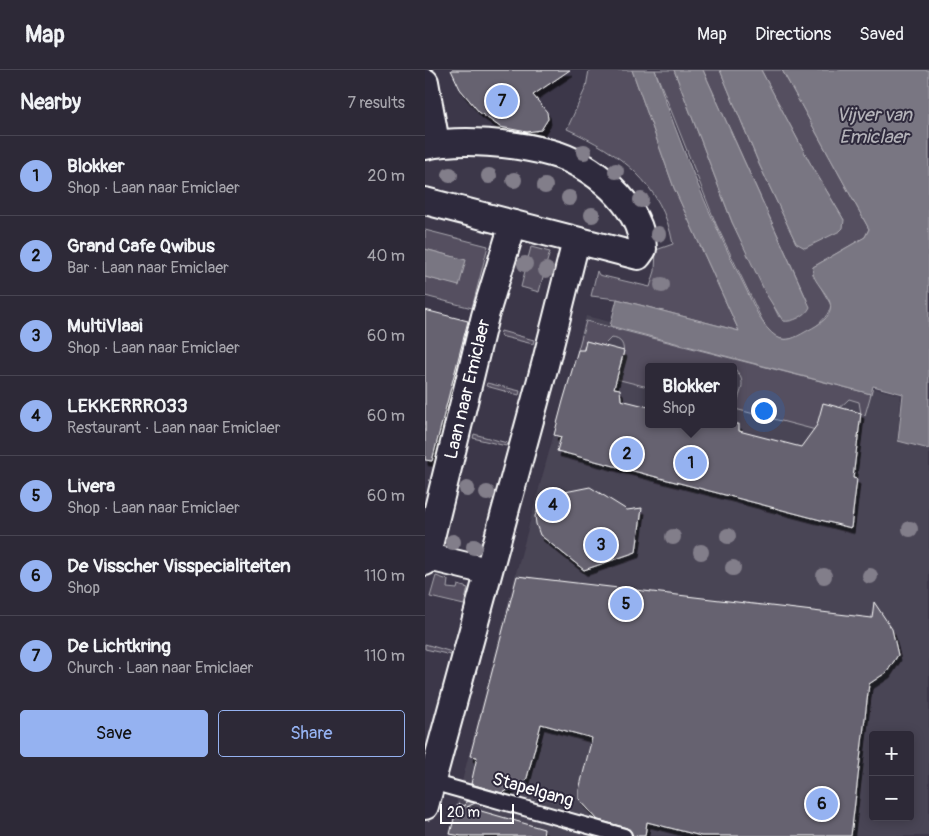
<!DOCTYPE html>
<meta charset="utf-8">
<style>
:root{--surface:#2d2937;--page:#35313f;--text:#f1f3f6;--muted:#a7a6ad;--line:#484552;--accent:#95b2f1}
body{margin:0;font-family:Pangolin,sans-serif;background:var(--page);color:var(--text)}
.controls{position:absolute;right:15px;bottom:15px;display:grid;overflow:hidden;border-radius:5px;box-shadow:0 2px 12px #0003}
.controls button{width:45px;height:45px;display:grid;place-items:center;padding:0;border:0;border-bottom:1px solid var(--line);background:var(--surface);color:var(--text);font:25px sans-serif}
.scale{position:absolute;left:15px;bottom:12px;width:74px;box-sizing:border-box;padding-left:5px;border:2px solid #fff;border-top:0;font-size:14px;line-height:18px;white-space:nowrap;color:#fff;-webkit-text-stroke:4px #2f2a3d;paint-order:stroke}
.you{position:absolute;left:338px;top:340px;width:18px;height:18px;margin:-12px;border:4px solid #fff;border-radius:50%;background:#1a73e8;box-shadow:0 0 0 8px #1a73e833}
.badge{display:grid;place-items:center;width:32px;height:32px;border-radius:50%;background:var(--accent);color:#111;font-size:16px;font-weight:700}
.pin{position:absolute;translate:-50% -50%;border:2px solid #fff;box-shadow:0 1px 5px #0006}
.popup{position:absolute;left:220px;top:293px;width:92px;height:65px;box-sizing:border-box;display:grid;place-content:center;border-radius:5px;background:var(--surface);filter:drop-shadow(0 1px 4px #0005);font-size:16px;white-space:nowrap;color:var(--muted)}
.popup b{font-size:19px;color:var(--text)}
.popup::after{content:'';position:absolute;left:50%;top:100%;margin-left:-10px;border:10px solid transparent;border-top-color:var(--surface)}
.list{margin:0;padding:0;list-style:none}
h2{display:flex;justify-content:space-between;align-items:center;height:65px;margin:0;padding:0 20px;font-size:21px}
h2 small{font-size:16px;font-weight:400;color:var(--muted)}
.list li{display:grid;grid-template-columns:32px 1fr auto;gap:15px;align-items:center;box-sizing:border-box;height:80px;padding:0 20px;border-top:1px solid var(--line)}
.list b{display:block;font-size:19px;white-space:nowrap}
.list p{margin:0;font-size:16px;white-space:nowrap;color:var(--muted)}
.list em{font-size:16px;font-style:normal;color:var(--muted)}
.actions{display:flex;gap:10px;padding:15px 20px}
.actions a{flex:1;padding:11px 0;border:1px solid var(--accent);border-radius:5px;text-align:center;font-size:18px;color:var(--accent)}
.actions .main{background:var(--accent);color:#111}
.map{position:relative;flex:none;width:504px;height:766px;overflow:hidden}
header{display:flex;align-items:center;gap:30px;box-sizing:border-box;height:70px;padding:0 25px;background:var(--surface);border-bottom:1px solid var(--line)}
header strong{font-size:24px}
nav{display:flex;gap:28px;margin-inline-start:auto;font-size:18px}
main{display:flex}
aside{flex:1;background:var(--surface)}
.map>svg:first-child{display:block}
.built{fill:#494455;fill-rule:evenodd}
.green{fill:#555060;stroke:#aaa8b0}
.water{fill:#797682;stroke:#afadb4}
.building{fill:#666270;stroke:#fff;filter:url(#shadow)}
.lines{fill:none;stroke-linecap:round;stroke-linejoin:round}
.lane-casing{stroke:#fff;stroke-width:18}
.street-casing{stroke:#fff;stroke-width:30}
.lane{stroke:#2f2a3d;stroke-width:14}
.street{stroke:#2f2a3d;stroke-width:26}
.tree{fill:#827e8a}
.labels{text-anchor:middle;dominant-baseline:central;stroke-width:4;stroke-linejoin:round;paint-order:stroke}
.street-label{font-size:18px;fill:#fff;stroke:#2f2a3d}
.water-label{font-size:19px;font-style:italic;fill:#b5b4ba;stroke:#2f2a3d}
</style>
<header>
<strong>Map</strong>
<nav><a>Map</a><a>Directions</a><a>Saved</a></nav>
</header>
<main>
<aside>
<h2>Nearby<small>7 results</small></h2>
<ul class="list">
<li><span class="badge">1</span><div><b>Blokker</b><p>Shop · Laan naar Emiclaer</p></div><em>20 m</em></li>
<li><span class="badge">2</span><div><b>Grand Cafe Qwibus</b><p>Bar · Laan naar Emiclaer</p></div><em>40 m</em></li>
<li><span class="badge">3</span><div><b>MultiVlaai</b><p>Shop · Laan naar Emiclaer</p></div><em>60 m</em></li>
<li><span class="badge">4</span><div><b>LEKKERRR033</b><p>Restaurant · Laan naar Emiclaer</p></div><em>60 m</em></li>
<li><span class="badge">5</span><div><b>Livera</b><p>Shop · Laan naar Emiclaer</p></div><em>60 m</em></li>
<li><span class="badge">6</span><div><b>De Visscher Visspecialiteiten</b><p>Shop</p></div><em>110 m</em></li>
<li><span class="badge">7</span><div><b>De Lichtkring</b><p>Church · Laan naar Emiclaer</p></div><em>110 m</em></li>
</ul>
<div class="actions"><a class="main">Save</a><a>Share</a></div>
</aside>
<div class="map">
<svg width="504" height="766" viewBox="0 0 504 766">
<defs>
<filter id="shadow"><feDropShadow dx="3" dy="5.5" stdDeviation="0" flood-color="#0009"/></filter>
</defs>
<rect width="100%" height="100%" fill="#3c3749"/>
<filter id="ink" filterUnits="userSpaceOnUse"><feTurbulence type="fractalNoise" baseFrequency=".02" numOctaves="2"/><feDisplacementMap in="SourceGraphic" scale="10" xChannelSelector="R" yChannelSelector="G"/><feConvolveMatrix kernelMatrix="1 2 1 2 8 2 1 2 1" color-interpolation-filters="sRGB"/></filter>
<g filter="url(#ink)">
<path class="built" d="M161 246 476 325 473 370 504 379V766H23L82 536ZM224 297H308V354H224ZM448 665H485V747H448Z"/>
<path class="green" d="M164 0H207L249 118 314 261 192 229 166 226 172 201 174 205 225 217 230 201 231 180 248 174C237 113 195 83 142 59L161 17Z
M230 0H249L307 152 354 247 382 230 278 0H295L334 94 371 173 419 150 384 91 336 0H357L444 159 440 167 388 197V204L406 235C403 252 374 272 357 269 350 268 346 262 341 258L291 154Z
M0 160 63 176 47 238 0 226V207L33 215 40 190 0 179Z
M106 177 125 182 120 198 123 199 122 203H119L114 222 96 217 101 197 98 196 99 192H102Z
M161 251 446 324 440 345 436 344 434 332 424 329 391 360 310 339C316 318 323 312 308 297H224L223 317 191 309C195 296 208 269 186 268L178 276 161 271 158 281 153 280Z
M76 261 109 270 108 274 75 266Z
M62 313 95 321 94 325 61 316Z
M49 364 82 373 81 376 48 368Z
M11 506 23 510 22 518 32 519 33 515 43 518 39 535 5 527Z
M0 574 27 582 26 585 0 579Z"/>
<path class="water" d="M207 0H230C254 74 285 147 320 217 328 233 336 257 352 267 361 273 371 267 380 262 389 257 402 251 405 241 410 226 384 212 388 197L440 167 444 159 357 0H504V379L473 371 478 324 448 316 446 324 185 256 192 229 314 261 249 118Z
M249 0H278L385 237C382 245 367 253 358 251L341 224 307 152Z
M295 0H336L384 91 419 150 418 158 415 161 380 178 371 173 334 94Z
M0 179 41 190 34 216 0 207Z"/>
<path class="building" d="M26 0H145L108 25 122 42 123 49 116 60 102 62 75 57 54 42 35 19Z
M0 240 43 251 7 391 0 390Z
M161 271 199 281 189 318 195 319 196 330 224 337V354H314V361L376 377 392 355 398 333 436 343 428 408 432 409 426 458 132 381 136 367 129 365 138 331 153 280H159Z
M165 417 202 440 217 438 211 482 159 500 115 465 111 454 110 446 116 432 125 425Z
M92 506 447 548 449 532 467 559 473 585 462 602 444 614 426 766H276L222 752 220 766H208L202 758 173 750 154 729V720L167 668 116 654 102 708 97 714 76 723 46 714 52 687 45 686Z
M41 731 50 733 42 737 119 759 118 766H36L25 764 33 734 40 736Z"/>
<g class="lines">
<defs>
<path id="lane" d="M3 711 199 766"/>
<g id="street">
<path d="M0 12 11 73"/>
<path d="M0 76C36 68 90 73 126 83 166 93 217 135 218 179L213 186 0 131"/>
<path d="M0 486 62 501"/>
<path id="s1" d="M0 492 60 246 88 154"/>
<path d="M0 736 120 295 151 171"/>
</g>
</defs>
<use href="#lane" class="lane-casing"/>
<use href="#street" class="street-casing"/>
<use href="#lane" class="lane"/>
<use href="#street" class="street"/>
</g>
<g class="tree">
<circle cx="159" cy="82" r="8"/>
<circle cx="191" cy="101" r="8"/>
<circle cx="25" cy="105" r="8"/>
<circle cx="64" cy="106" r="8"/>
<circle cx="89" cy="110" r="8"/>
<circle cx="120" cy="116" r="8"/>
<circle cx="144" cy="128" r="8"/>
<circle cx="216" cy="130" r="8"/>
<circle cx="167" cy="145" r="8"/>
<circle cx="233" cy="164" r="8"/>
<circle cx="100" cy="194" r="8"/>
<circle cx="121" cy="200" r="8"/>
<circle cx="237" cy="215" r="8"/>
<circle cx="42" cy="419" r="8"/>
<circle cx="62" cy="423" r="8"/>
<circle cx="485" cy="459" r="8"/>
<circle cx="303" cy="466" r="8"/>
<circle cx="248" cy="467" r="8"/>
<circle cx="28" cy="472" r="8"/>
<circle cx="49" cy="477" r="8"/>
<circle cx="276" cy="482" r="8"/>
<circle cx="308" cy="498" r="8"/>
<circle cx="399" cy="506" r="8"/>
<circle cx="445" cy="506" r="8"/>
</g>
</g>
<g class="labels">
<g class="street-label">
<text stroke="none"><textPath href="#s1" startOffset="178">Laan naar Emiclaer</textPath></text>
<text transform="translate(108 720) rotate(16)">Stapelgang</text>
</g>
<g class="water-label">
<text x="449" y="45">Vijver van<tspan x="449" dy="22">Emiclaer</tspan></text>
</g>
</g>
</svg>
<div class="controls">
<button>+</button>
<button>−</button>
</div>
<div class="scale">20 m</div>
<div class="you"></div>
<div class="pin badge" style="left:266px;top:393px">1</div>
<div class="popup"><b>Blokker</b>Shop</div>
<div class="pin badge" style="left:202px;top:384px">2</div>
<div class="pin badge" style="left:176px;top:475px">3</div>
<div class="pin badge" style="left:128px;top:435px">4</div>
<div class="pin badge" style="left:201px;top:534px">5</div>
<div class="pin badge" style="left:397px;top:734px">6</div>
<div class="pin badge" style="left:77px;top:31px">7</div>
</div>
</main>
